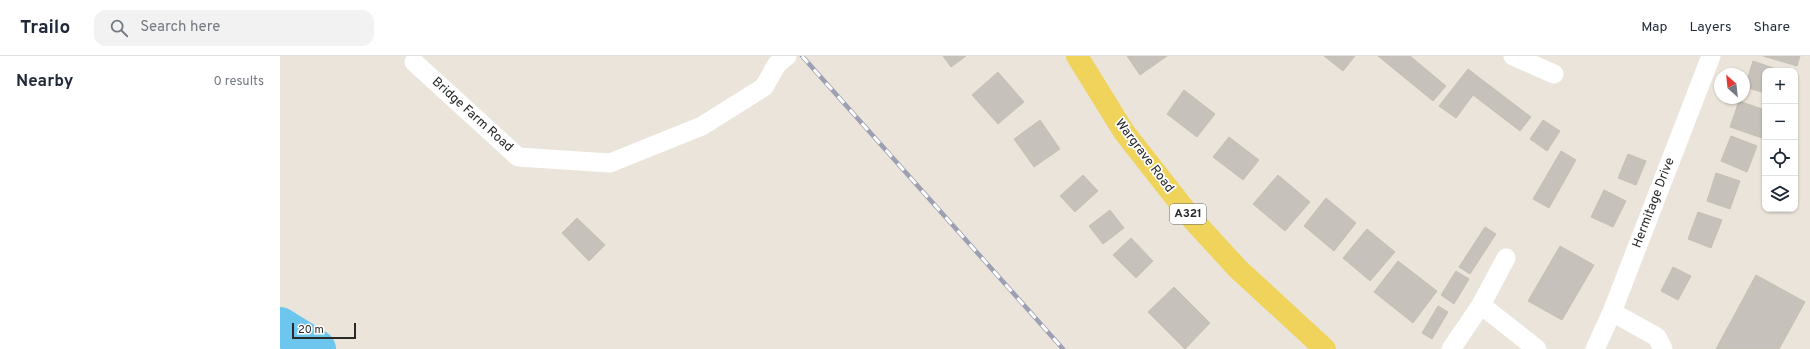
<!DOCTYPE html>
<meta charset="utf-8">
<style>
:root{--surface:#fff;--page:#f2f2f3;--text:#1f2937;--muted:#747a83;--line:#e0e1e3}
body{margin:0;font-family:Overpass,sans-serif;background:var(--page);color:var(--text)}
.controls{position:absolute;right:12px;top:12px;display:grid;overflow:hidden;border-radius:8px;box-shadow:0 1px 3px #0004}
.controls button{width:36px;height:36px;display:grid;place-items:center;padding:0;border:0;border-bottom:1px solid var(--line);background:var(--surface);color:var(--text);font:20px sans-serif}
.compass{position:absolute;left:1434px;top:12px;width:36px;height:36px;border-radius:50%;background:var(--surface);box-shadow:0 1px 3px #0004;rotate:333deg}
.scale{position:absolute;left:12px;bottom:10px;width:64px;box-sizing:border-box;padding-left:4px;border:2px solid #292929;border-top:0;font-size:11px;line-height:14px;white-space:nowrap;color:#292929;-webkit-text-stroke:3px #fff;paint-order:stroke}
.list{margin:0;padding:0;list-style:none}
h2{display:flex;justify-content:space-between;align-items:center;height:52px;margin:0;padding:0 16px;font-size:17px}
h2 small{font-size:13px;font-weight:400;color:var(--muted)}
.icon{flex:none;width:22px;height:22px;fill:none;stroke:currentColor;stroke-width:2;stroke-linecap:round;stroke-linejoin:round}
.map{position:relative;flex:none;width:1530px;height:293px;overflow:hidden}
header{display:flex;align-items:center;gap:24px;box-sizing:border-box;height:56px;padding:0 20px;background:var(--surface);border-bottom:1px solid var(--line)}
header strong{font-size:19px}
nav{display:flex;gap:22px;margin-inline-start:auto;font-size:14px}
.search{width:280px;height:36px;background:var(--page);display:flex;align-items:center;gap:10px;box-sizing:border-box;padding:0 14px;border-radius:12px;color:var(--muted);font-size:15px}
main{display:flex}
aside{flex:1;background:var(--surface)}
.map>svg:first-child{display:block}
.lines{fill:none;stroke-linecap:round;stroke-linejoin:round}
.river{stroke:#6dc6ed;stroke-width:38}
.building{fill:#c6c1ba;stroke:#c6c0b4}
.street{stroke:#fff;stroke-width:19}
.primary{stroke:#efd35b;stroke-width:22}
.rail-casing{stroke:#9d9fb3;stroke-width:4.5}
.rail{stroke:#fff;stroke-width:3;stroke-dasharray:9;stroke-linecap:butt}
.labels{text-anchor:middle;dominant-baseline:central;stroke-width:3.5;stroke-linejoin:round;paint-order:stroke}
.shield{fill:#fff;stroke:#696969;stroke-width:1}
.shield-label{font-size:12px;font-weight:bold;fill:#292929}
.street-label{font-size:13px;fill:#292929;stroke:#fff}
</style>
<header>
<strong>Trailo</strong>
<div class="search"><svg class="icon" aria-label="search" viewBox="0 0 24 24"><circle cx="10" cy="10" r="6"/><path d="M15 15l6 6"/></svg>Search here</div>
<nav><a>Map</a><a>Layers</a><a>Share</a></nav>
</header>
<main>
<aside>
<h2>Nearby<small>0 results</small></h2>
<ul class="list">
</ul>
</aside>
<div class="map">
<svg width="1530" height="293" viewBox="0 0 1530 293">
<rect width="100%" height="100%" fill="#ebe4da"/>
<g class="lines">
<path class="river" d="M0 270 37 293"/>
</g>
<path class="building" d="M663 0H686L671 11Z
M847 0H887L860 19Z
M1044 0H1075L1063 15Z
M1098 0H1130L1166 30 1153 45Z
M1483 0H1520L1517 10Z
M1473 5 1502 15H1485V37L1465 31Z
M1188 13 1251 61 1240 75 1193 39 1176 62 1159 50Z
M718 16 744 46 718 68 692 39Z
M904 34 935 58 917 81 887 58Z
M1459 45 1485 54V83L1450 71Z
M760 64 780 93 754 111 734 83Z
M1263 64 1280 75 1267 95 1250 83Z
M1451 80 1477 90 1467 116 1441 105Z
M949 81 979 104 963 124 933 101Z
M1281 95 1296 104 1269 152 1253 143Z
M1348 98 1366 105 1356 129 1338 122Z
M1436 117 1460 125 1450 153 1427 145Z
M803 119 818 135 795 156 780 140Z
M998 119 1030 146 1005 175 973 148Z
M1324 134 1346 145 1333 171 1311 161Z
M1046 142 1076 167 1054 195 1024 170Z
M830 154 844 172 823 188 809 170Z
M1418 156 1442 164 1431 192 1408 183Z
M297 162 325 189 309 205 282 177Z
M1205 171 1216 178 1190 218 1179 211Z
M1087 173 1115 196 1090 225 1063 202Z
M851 182 873 205 856 222 833 199Z
M1280 190 1314 209 1282 264 1248 245Z
M1118 205 1157 235 1133 267 1094 236Z
M1393 211 1411 220 1398 244 1381 235Z
M1176 215 1189 223 1174 248 1161 239Z
M1476 219 1525 246 1499 293H1436Z
M894 231 930 267 905 293 868 256Z
M1158 250 1168 256 1152 283 1142 277Z"/>
<g class="lines">
<path class="street" d="M1233 0 1274 18
M134 6 238 101 330 107 422 70 484 31 497 8 507 0
M1201 249 1226 202
M1332 256 1377 281 1383 293
M1171 293 1201 249 1257 293
M1315 293 1332 256 1431 0"/>
<path class="primary" d="M797 0 844 76 913 164 958 213 1045 293"/>
<defs>
<path id="rail" d="M522 0 783 293"/>
</defs>
<use href="#rail" class="rail-casing"/>
<use href="#rail" class="rail"/>
</g>
<g class="labels">
<rect class="shield" x="890" y="148" width="36" height="20" rx="3"/>
<g class="shield-label">
<text x="908" y="158">A321</text>
</g>
<g class="street-label">
<text transform="translate(192 59) rotate(42)">Bridge Farm Road</text>
<text transform="translate(864 100) rotate(53)">Wargrave Road</text>
<text transform="translate(1374 147) rotate(-69)">Hermitage Drive</text>
</g>
</g>
</svg>
<div class="controls">
<button>+</button>
<button>−</button>
<button><svg class="icon" aria-label="locate" viewBox="0 0 24 24"><circle cx="12" cy="12" r="6"/><path d="M12 2v4M12 18v4M2 12h4M18 12h4"/></svg></button>
<button><svg class="icon" aria-label="layers" viewBox="0 0 24 24"><path d="M12 4l9 5-9 5-9-5zM3 14l9 5 9-5"/></svg></button>
</div>
<svg class="compass" viewBox="-18 -18 36 36"><path d="M0-13l5 13h-10z" fill="#e53935"/><path d="M0 13l5-13h-10z" fill="#747a83"/></svg>
<div class="scale">20 m</div>
</div>
</main>
